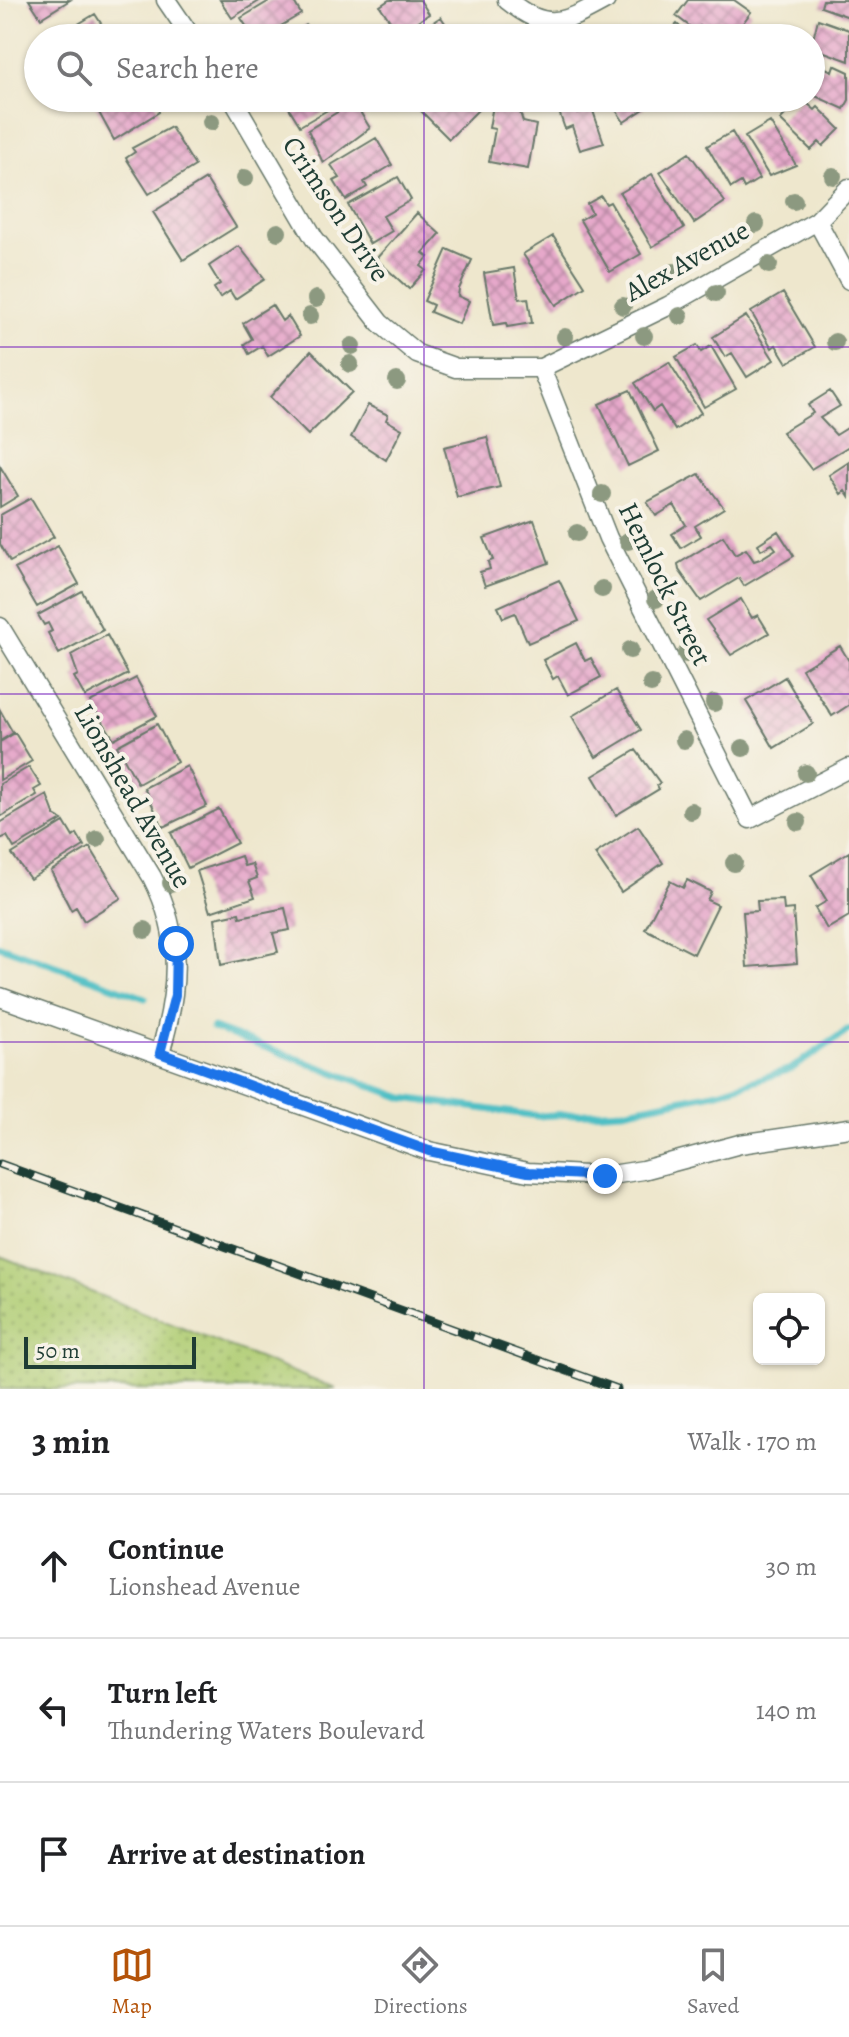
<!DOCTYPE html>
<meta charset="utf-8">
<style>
:root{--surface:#fff;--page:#f6f6f6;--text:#202124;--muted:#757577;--line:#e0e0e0;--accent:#b45309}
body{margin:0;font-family:Alegreya,serif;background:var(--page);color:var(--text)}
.controls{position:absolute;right:24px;bottom:24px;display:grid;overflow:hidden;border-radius:12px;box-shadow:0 2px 6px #0004}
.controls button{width:72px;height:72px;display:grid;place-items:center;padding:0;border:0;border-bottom:2px solid var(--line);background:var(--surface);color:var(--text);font:40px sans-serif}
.scale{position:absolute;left:24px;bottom:20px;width:172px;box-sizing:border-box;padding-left:8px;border:4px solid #1f3d34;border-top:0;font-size:22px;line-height:28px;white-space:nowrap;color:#1f3d34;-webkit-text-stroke:6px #f7f3e8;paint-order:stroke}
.stop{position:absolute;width:24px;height:24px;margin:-18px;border:6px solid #1a73e8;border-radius:50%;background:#fff}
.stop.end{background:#1a73e8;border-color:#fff;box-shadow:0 2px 8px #0008}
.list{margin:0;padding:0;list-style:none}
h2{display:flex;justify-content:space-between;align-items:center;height:104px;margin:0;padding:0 32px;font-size:34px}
h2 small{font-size:26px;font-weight:400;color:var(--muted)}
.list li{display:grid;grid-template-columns:52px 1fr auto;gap:24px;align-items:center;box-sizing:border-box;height:144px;padding:0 32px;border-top:2px solid var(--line)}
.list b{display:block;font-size:30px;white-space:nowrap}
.list p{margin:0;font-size:26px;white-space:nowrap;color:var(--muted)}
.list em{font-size:26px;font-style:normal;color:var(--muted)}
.icon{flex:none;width:44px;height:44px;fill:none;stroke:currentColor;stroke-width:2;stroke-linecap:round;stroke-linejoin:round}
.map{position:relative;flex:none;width:849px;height:1389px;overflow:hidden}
.search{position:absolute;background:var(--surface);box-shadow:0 2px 6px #0004;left:24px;right:24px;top:24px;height:88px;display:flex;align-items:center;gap:20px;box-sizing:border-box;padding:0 28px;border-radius:44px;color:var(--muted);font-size:30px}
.sheet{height:536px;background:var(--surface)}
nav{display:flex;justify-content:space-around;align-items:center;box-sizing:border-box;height:112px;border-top:2px solid var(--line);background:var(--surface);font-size:22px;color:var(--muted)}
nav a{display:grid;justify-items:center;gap:4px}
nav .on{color:var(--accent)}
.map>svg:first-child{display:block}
.grass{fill:url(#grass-dots);stroke:#688554;stroke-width:2}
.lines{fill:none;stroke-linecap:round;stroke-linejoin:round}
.stream{stroke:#50bfc5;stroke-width:7}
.building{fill:url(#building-cross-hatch)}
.minor-casing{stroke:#67786a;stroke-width:21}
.minor{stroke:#fff;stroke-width:18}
.rail-casing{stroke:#1f3d34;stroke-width:9}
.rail{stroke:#f7f3e8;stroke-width:6;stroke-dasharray:18;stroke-linecap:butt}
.tree{fill:#8c9980}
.route{stroke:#1a73e8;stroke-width:10}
.grid{fill:none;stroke:#7b2cbf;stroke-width:2;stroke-opacity:0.55}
.labels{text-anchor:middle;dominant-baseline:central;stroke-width:8;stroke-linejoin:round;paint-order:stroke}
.street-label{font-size:28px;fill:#1f3d34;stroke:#f7f3e8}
</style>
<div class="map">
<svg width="849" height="1389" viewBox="0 0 849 1389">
<defs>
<pattern id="grass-dots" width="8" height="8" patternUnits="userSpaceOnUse" patternTransform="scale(2)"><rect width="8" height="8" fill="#b0cd74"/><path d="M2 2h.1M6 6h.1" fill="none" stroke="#8fa860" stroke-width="1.8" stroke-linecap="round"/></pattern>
<pattern id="building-cross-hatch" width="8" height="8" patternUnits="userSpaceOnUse" patternTransform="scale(2)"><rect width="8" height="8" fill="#e6a8ca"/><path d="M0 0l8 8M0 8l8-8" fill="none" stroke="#ba8aa5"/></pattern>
</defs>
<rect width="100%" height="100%" fill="#f7f3e8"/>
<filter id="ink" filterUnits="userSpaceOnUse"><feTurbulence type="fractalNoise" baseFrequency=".0125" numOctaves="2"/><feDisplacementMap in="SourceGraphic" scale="16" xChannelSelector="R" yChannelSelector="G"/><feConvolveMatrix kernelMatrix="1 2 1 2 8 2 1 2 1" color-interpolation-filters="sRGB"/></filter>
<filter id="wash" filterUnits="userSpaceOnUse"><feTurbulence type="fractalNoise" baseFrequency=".006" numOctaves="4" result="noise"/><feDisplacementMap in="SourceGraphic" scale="32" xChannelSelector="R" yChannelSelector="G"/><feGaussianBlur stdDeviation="1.8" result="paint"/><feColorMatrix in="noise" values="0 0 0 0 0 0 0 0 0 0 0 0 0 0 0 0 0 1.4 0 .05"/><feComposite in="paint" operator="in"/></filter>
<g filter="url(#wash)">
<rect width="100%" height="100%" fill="#eee7cd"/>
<path class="grass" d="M0 1256 336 1389H0Z"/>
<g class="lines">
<path class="stream" d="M0 946 145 998
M213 1028 404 1098 537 1116 623 1111 719 1092 791 1069 849 1030"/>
</g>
<g id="blocks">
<path class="building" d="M29 0H70L41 18Z
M220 0H261L232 18Z
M271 0H293L301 14 269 33 272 38H244L241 33 248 29 241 18Z
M389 0H420L429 14 399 34 380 6Z
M688 0H734L751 12 732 38H717L700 26 696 31 676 16Z
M823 0H849V17L821 7Z
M95 14 106 31 112 28 118 38H69L65 32Z
M441 17 455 38H417L423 34 421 30Z
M818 19 849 30V61L811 47Z
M677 24 691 38H655L662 30 666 35Z
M306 25 315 38H286Z
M817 64 832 71 834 65 849 72V100L844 109 811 94V77Z
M91 98H154L159 112 114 140Z
M283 98H333L327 102 331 108 300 126Z
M434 98H481L485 103 449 139 421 111Z
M608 98H637L644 109 624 122Z
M801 98 815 110 818 107 840 129 823 146 819 142 811 150 780 120Z
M574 101 578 113 592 108 604 143 580 150 572 126 565 129 557 106Z
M354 102 370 128 323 163 308 130Z
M493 105 519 109 523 122 536 125 528 169 489 162 495 129 489 128Z
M770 122 796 165 769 176 745 137Z
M171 127 195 166 149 194 126 158 135 152 132 148Z
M732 132 759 179 744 188 741 182 731 188 707 146Z
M376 138 392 165 364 182 367 187 346 200 334 181 340 178 331 165Z
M689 153 725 202 694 223 660 172Z
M652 174 684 228 652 247 620 193Z
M398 177 411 200 383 216 392 231 370 244 348 205Z
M206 179 236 227 183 260 153 212Z
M601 196 606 204 610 202 641 254 610 272 580 220 592 213 587 204Z
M417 213 440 234 423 253 428 257 421 266 426 270 409 289 376 259Z
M553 236 585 286 556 305 523 254Z
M239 246 265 279 235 299 230 291 220 298 214 288 220 284 209 266Z
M447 249 472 260 459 289 458 296 469 301 459 324 430 312 433 305 424 301Z
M514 268 519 299 528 298 532 323 507 327 506 323 493 325 484 273Z
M783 293 815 347 787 363 776 345 772 348 751 312Z
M272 305 282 321 288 316 300 336 268 356 262 346 249 354 244 344 252 339 243 323Z
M746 316 774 360 747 377 732 353 725 357 713 337Z
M697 345 701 352 711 346 736 389 704 407 676 357Z
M311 351 352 392 308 435 270 397Z
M669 362 701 413 675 430 660 406 653 411 635 383Z
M630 390 659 451 628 466 599 404Z
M830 391 840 406 820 418 836 435 849 427V446L811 469 782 432 813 413 808 405Z
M368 405 388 415 386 420 402 429 386 460 351 437Z
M487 437 500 487 457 497 444 447Z
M849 462V497L845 491 841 494 829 475Z
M0 466 18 496 0 507Z
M699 474 724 508 695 526 701 536 681 548 672 534 686 525 674 505 656 516 647 502Z
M31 498 54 537 10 562 0 544V515Z
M534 520 549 563 485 586 480 572 490 569 488 562 493 560 484 538Z
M778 531 794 556 744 586 739 578 701 601 679 570 678 564 723 536 735 555 746 549 754 561 760 559 776 549 772 544 761 550 758 544Z
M58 546 79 584 37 607 15 569Z
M559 580 579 621 528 643 515 613 503 618 498 607Z
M82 591 103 630 59 654 48 633 52 631 48 623 44 625 38 615Z
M741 599 752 618 758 615 769 633 731 655 706 620Z
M107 635 128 674 85 697 74 677 78 675 71 655Z
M576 643 585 661 591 658 601 677 568 695 558 676 553 679 543 660Z
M840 646 849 661V705L832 716 802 669Z
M785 677 813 724 774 748 746 701Z
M136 678 157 716 114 739 90 702Z
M616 690 641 730 596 757 572 716Z
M0 710 13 733 0 741Z
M157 724 177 762 138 784 117 746Z
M15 733 32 761 0 780V742Z
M636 750 660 783 657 785 659 789 616 815 593 776Z
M187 766 207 806 163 827 144 788Z
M29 767 41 786 34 790 37 795 0 817V784Z
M47 795 55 816 62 820 14 848 7 836 0 839V823Z
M219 809 237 843 188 868 171 833Z
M64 822 73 837 77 834 84 846 30 879 12 854Z
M638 826 663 863 621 892 595 854Z
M90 847 121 898 84 921 76 907 71 910 51 871Z
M849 852V916L827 929 815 908 827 901 811 875Z
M241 856 244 866 252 864 257 878 249 881 255 897 210 912 197 871Z
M687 880 711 892 707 900 718 905 694 954 645 929 670 881 683 888Z
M783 900 784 910 793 909 797 963 747 967 743 912 758 911 757 901Z
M285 908 290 930 273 933 278 952 221 965 215 918 239 913 240 917Z"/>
</g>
</g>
<g filter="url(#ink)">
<use href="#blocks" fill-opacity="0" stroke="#67786a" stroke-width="2"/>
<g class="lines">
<defs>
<path id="minor" d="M166 0 192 38
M507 0C548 33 564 23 606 0
M232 98 314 238 380 323 417 354 456 368H541L668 306 817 221 849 188
M817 221 849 280
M541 368 608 538 750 819 849 768
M0 627 152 877C183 937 179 990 160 1053
M0 997 429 1151 528 1172 605 1176 643 1170 740 1144 849 1128"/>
</defs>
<use href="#minor" class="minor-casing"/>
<use href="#minor" class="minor"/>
<defs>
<path id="rail" d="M0 1164 617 1389"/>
</defs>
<use href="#rail" class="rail-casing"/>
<use href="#rail" class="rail"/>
</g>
<g class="tree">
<circle cx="211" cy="122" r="9"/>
<circle cx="833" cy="176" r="9"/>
<circle cx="245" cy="178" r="9"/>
<circle cx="794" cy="201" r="9"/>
<circle cx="756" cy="224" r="9"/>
<circle cx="278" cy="232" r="9"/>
<circle cx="714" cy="248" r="9"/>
<circle cx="769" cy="265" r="9"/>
<circle cx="674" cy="272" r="9"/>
<circle cx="716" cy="293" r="9"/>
<circle cx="316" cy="299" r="9"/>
<circle cx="623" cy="306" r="9"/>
<circle cx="310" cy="316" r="9"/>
<circle cx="680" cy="316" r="9"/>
<circle cx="644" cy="336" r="9"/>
<circle cx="565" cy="337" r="9"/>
<circle cx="835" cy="342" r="9"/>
<circle cx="352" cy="346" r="9"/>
<circle cx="350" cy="364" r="9"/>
<circle cx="397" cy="381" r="9"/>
<circle cx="602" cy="494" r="9"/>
<circle cx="577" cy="533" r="9"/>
<circle cx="628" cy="541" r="9"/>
<circle cx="602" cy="589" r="9"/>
<circle cx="656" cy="599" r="9"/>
<circle cx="630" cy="650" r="9"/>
<circle cx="686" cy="654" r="9"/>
<circle cx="651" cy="684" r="9"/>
<circle cx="714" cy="703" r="9"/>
<circle cx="684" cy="740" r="9"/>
<circle cx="743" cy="748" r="9"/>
<circle cx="806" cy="773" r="9"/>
<circle cx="691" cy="811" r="9"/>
<circle cx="798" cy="822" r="9"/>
<circle cx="97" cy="839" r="9"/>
<circle cx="734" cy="863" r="9"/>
<circle cx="171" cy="883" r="9"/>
<circle cx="145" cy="930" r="9"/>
</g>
</g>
<g class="lines" filter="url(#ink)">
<path class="route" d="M176 944 175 995 160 1053 429 1151 528 1172 605 1176"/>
</g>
<path class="grid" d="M424 0V38M424 98V1389M0 347H849M0 694H849M0 1042H849"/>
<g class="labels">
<g class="street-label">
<text transform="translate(336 209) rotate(56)">Crimson Drive</text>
<text transform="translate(687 261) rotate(-29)">Alex Avenue</text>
<text transform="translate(665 584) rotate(64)">Hemlock Street</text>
<text transform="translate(133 796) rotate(60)">Lionshead Avenue</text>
</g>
</g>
</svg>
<div class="controls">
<button><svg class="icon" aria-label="locate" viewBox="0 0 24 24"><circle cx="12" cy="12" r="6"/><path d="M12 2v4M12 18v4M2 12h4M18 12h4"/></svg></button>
</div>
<div class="scale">50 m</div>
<div class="stop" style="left:176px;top:944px"></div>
<div class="stop end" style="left:605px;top:1176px"></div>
<div class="search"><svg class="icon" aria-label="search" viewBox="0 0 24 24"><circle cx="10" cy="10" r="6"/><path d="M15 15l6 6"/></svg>Search here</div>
</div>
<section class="sheet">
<h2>3 min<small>Walk · 170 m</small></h2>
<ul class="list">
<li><svg class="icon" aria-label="ahead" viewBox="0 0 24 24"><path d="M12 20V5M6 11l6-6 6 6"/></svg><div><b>Continue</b><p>Lionshead Avenue</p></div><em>30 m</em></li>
<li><svg class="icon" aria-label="left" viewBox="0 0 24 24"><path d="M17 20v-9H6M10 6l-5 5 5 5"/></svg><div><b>Turn left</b><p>Thundering Waters Boulevard</p></div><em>140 m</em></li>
<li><svg class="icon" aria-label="arrive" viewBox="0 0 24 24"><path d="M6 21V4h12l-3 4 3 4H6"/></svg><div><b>Arrive at destination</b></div></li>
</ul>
</section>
<nav>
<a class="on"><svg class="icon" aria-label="map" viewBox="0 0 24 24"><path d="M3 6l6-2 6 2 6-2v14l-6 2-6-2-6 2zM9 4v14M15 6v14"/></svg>Map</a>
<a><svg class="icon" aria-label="directions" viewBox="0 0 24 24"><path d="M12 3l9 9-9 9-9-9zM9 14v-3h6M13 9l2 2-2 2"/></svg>Directions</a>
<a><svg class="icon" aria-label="saved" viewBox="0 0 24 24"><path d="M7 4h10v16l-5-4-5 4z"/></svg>Saved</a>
</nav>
